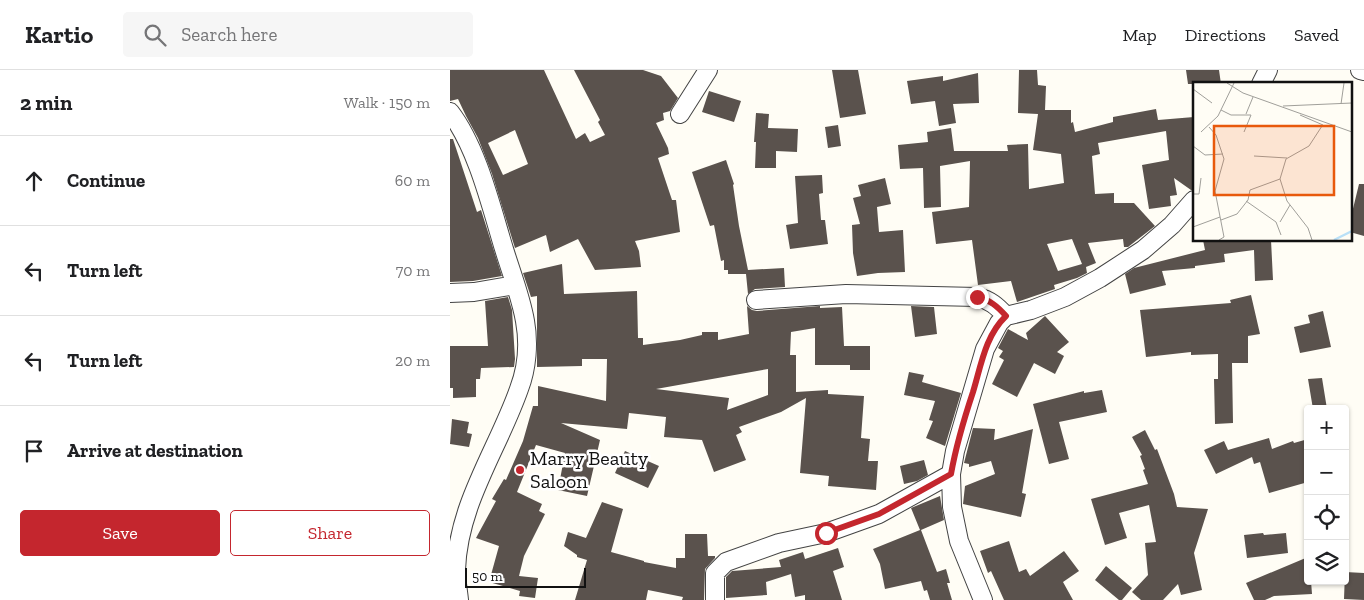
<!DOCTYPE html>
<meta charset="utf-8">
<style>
:root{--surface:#fff;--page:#f6f6f6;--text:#202124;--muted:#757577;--line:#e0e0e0;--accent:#c4262e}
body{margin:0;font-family:"Zilla Slab",serif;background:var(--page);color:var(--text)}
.controls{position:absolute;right:15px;bottom:15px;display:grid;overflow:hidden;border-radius:5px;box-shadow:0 1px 4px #0004}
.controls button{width:45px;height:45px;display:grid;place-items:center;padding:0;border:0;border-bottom:1px solid var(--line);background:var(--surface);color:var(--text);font:25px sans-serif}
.scale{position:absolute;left:15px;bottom:12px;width:121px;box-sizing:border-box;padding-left:5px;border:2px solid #111;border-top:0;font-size:14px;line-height:18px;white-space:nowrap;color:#111;-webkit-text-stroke:4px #fff;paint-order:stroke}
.stop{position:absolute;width:15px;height:15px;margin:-11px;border:4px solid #c4262e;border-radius:50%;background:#fff}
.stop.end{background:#c4262e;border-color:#fff;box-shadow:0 1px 5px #0008}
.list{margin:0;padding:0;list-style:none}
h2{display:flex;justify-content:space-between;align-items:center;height:65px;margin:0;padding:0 20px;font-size:21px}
h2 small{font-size:16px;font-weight:400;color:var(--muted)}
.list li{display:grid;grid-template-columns:32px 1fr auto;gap:15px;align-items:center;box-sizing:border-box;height:90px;padding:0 20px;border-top:1px solid var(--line)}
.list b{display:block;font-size:19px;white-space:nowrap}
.list em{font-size:16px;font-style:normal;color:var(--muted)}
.actions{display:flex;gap:10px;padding:15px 20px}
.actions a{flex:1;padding:11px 0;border:1px solid var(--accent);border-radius:5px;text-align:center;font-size:18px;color:var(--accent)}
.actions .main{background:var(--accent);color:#fff}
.icon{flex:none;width:28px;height:28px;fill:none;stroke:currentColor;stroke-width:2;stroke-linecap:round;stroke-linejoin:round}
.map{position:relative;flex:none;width:914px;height:530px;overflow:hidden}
header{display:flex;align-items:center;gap:30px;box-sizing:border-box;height:70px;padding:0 25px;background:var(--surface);border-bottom:1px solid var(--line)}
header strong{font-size:24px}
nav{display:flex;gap:28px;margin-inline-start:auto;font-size:18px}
.search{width:350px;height:45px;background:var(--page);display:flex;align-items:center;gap:12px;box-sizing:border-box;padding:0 18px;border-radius:5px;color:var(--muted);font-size:19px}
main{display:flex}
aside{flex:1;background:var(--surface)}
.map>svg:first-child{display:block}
.building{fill:#5a524d;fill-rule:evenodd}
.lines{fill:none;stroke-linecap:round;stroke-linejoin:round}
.minor-casing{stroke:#444;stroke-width:20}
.minor{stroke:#fff;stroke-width:18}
.route{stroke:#c4262e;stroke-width:6}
.poi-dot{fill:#c4262e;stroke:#fff;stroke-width:2}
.labels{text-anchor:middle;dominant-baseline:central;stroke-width:5;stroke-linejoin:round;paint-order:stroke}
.poi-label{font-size:20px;fill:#111;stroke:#fff;text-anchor:start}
.inset-river{fill:none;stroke:#b9e0f7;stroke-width:2.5}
.inset-road{fill:none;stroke:#a09f9a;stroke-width:1}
.view{fill:#e8590c;fill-opacity:0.15;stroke:#e8590c;stroke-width:2.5}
.inset-edge{fill:none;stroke:#111;stroke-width:2.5}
</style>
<header>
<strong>Kartio</strong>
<div class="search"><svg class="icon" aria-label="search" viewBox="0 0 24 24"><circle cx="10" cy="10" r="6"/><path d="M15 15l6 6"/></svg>Search here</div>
<nav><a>Map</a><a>Directions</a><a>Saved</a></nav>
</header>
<main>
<aside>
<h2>2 min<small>Walk · 150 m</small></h2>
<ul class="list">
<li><svg class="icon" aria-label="ahead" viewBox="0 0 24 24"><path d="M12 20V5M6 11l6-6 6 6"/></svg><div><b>Continue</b></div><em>60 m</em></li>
<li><svg class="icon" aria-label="left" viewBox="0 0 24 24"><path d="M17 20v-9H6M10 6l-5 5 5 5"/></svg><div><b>Turn left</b></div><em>70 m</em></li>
<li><svg class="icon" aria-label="left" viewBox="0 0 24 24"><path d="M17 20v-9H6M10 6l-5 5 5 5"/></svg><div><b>Turn left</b></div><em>20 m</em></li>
<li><svg class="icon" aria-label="arrive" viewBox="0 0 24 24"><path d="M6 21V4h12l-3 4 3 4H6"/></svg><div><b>Arrive at destination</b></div></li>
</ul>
<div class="actions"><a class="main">Save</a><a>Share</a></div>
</aside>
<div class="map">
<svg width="914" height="530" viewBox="0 0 914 530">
<rect width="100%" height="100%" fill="#fffdf5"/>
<path class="building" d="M0 0H94L126 69 135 63 140 72 155 65 148 52 150 50 124 0H193L211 6 228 28 220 41 213 43 214 50 206 53 218 78 219 84 208 88 222 130H226L230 162 185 171 189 181 191 197 145 200 128 169 100 182 96 165 65 178 42 104 28 68 16 46 8 29 0 31ZM65 60 78 94 53 105 38 73Z
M382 0H408L416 44 390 48Z
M569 0H587L588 15 596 16 595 40H621V53L623 52 625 62 663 52V47L706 39 708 50 744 47V120H741L724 108 727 125 720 126 721 136 699 139 692 95 719 90 716 61 648 73 650 84 642 86 645 124 664 123V133H684L705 156 678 177H674L673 169 638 173 646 193 636 197 637 203 627 208 604 215 605 219 567 232 561 211 528 215 522 170 486 174 482 142 519 137 520 91 490 96 491 137 474 138 473 98 450 99 448 75 478 72 477 62 501 58 504 81H558L557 75 578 74 579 119 614 113 611 84 583 80 588 44 568 43ZM622 169 632 194 608 201 597 174Z
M736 0H769L771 14H738Z
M528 3 529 33 503 34 506 53 489 56 485 31 461 34 457 11 493 6V11Z
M259 21 291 31 284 52 252 42Z
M306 43 319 44 318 58 348 59 347 82 326 81V98H305L306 72H304Z
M388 55 391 76 378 78 375 57Z
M0 69H3L27 142 31 140 52 206 23 211 0 212Z
M276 90 284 114 283 115 289 156 298 200 334 198 335 217 305 219 298 224 296 204H278V200H274V190L271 191 264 155 260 156 242 102Z
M372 105 373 123 369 124 371 150H375L378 174 340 179 336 155 348 153 345 106Z
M435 108 441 134 427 137 429 162 453 160 455 202 428 203 407 206 403 183 402 155 410 154 403 128 411 126 408 115Z
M909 114H914V166L900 162V151Z
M753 170H821L823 210 805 211 804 180 774 184 775 192 745 196V198L712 201 716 215 680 224 675 204 684 198 755 180Z
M112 194 114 224 187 221 188 268H193V275L230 270 252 265V262H268V270L299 264 297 236 302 240 307 241 370 236V238L392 237 394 276H420V300H400V295H365V258L341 262 340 285H346V322L378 320V324L414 326 411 368 420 369 418 391H428L426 420 378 416 379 406 350 403 356 328 331 342 289 357 292 362 286 365 296 390 264 402 252 370 214 367 216 347 179 343 177 359 111 353 150 370 137 426 108 420 115 383 86 375 67 422 92 434 89 441 95 444 74 486 69 506 88 508 85 528 69 526 70 521 39 512 49 476 26 468 46 431 42 429 54 409 56 410 73 371 83 336H88V316L156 331 157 289H132V296L87 297V226L81 227 73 203ZM318 299V325L277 340 279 328 206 319Z
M801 225 810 264 798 266V293H782L783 353 765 354 764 309H768V284L741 285V282L696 287 690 240 781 233 780 230Z
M58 227 62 240 65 289 64 297 31 298 30 309H26V327L3 328V318H0V276H38L35 231Z
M461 236 484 237 487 264 465 267Z
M873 241 881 277 850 283 844 257 860 253 858 245Z
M595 246 619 272 607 282 614 286 605 304 584 293 567 327 542 314 554 290 549 287 553 281 548 278 558 259 578 270 576 263Z
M459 302 474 305 472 312 511 323 495 376 476 368 483 351 479 350 485 331 454 325Z
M872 308 877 339H863L858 309Z
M652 320 657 342 609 352 619 389 599 394 583 334 634 321V323Z
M2 349 19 352 17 363 22 364 19 377 0 374Z
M523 358 545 359 544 370 583 359 572 423 576 424 571 447 513 434 515 416 545 404 541 391 519 397V394L514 393Z
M695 360 705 380 707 379 724 424 727 437 758 439 744 483 752 520 731 525 728 514 713 530H691L682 522 698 505 695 473 706 472 699 435 669 443 677 468 655 475 641 429 698 414 693 400 695 399 690 386 692 385 682 367Z
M819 368 822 379 843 371 844 373 858 369V412L819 423 810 392 804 394 802 387 766 404 754 380 774 371 778 380Z
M175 381 209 396 198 418 165 403Z
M474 390 478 405 467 411 454 414 450 396Z
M490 426 494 450 471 460 487 502 496 499 500 513H497L502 530H480L477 520 474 521 471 511 435 519 430 494 423 479 470 460 461 438Z
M152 432 173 439 161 482 194 491V492L226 498V488H235V464H257L258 486H265V488L255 499 254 530H232L233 527 198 520 196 530H125L137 490 127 487V485L114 476 118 462 136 468Z
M813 463 814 465 836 463 838 483 797 488 794 465Z
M559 471 569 502 576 499 580 506 614 481 629 501 613 512 623 530H554L541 501 538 503 530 481Z
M388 478 394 497 383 501 392 530H355V525L345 527 341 504 316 512 317 525 276 528V507L282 501 331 497 329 490 353 482 355 489Z
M858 487V511H861L862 524 824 526 815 530H804L796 513Z
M656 496 682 518 672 530H669L645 510Z
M895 502 914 503V530L894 529Z"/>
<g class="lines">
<defs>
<path id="minor" d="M910 0 914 1
M811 14 818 0
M0 42C27 77 41 136 54 179 61 202 71 227 75 251 79 273 77 298 69 319 48 379 8 434 6 500 6 510 8 520 9 530
M230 44 258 0
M0 223 24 222 65 215
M306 230 396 224 527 227C540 230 547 236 556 246
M265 530V503L276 492 329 473 376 463 429 444 501 404
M533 530 509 471 502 437 501 404 505 381 535 279 549 253 556 246 581 240 615 227 650 208 693 180 722 155 744 130"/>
</defs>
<use href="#minor" class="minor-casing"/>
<use href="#minor" class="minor"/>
</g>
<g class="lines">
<path class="route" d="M376 463 429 444 501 404C506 376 514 349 523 322 531 296 535 266 556 246 547 236 540 230 527 227"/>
</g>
<circle class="poi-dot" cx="70" cy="400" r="5"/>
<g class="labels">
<g class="poi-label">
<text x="80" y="388">Marry Beauty<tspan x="80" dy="23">Saloon</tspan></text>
</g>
</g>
<g transform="translate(743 12)">
<rect width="159" height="159" fill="#fffdf5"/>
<path class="inset-river" d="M141 158 159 149"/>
<path class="inset-road" d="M34 1 50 11 159 50M0 7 19 21M148 22 151 1M90 24 159 21M28 28 38 33H58L51 50M53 32 60 15M107 33 130 43M16 45 23 53 31 77 22 109 31 155 26 158M8 50 25 34 41 1M0 64 12 73 30 72M61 74 94 76M0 112H6L8 96M53 119 83 140 88 153M28 138 44 132 55 118 57 108 87 97M87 140 97 123M0 145 27 135M119 158 115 146 94 119 87 97 93 77 116 64 129 44"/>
<path class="view" d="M21 44H141V113H21Z"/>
<rect width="159" height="159" class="inset-edge"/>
</g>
</svg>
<div class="controls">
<button>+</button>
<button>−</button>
<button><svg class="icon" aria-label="locate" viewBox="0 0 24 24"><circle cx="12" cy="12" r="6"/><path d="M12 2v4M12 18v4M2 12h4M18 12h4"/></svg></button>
<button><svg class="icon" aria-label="layers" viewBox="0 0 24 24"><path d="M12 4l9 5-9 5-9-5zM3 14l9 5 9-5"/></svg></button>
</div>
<div class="scale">50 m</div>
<div class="stop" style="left:376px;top:463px"></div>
<div class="stop end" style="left:527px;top:227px"></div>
</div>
</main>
